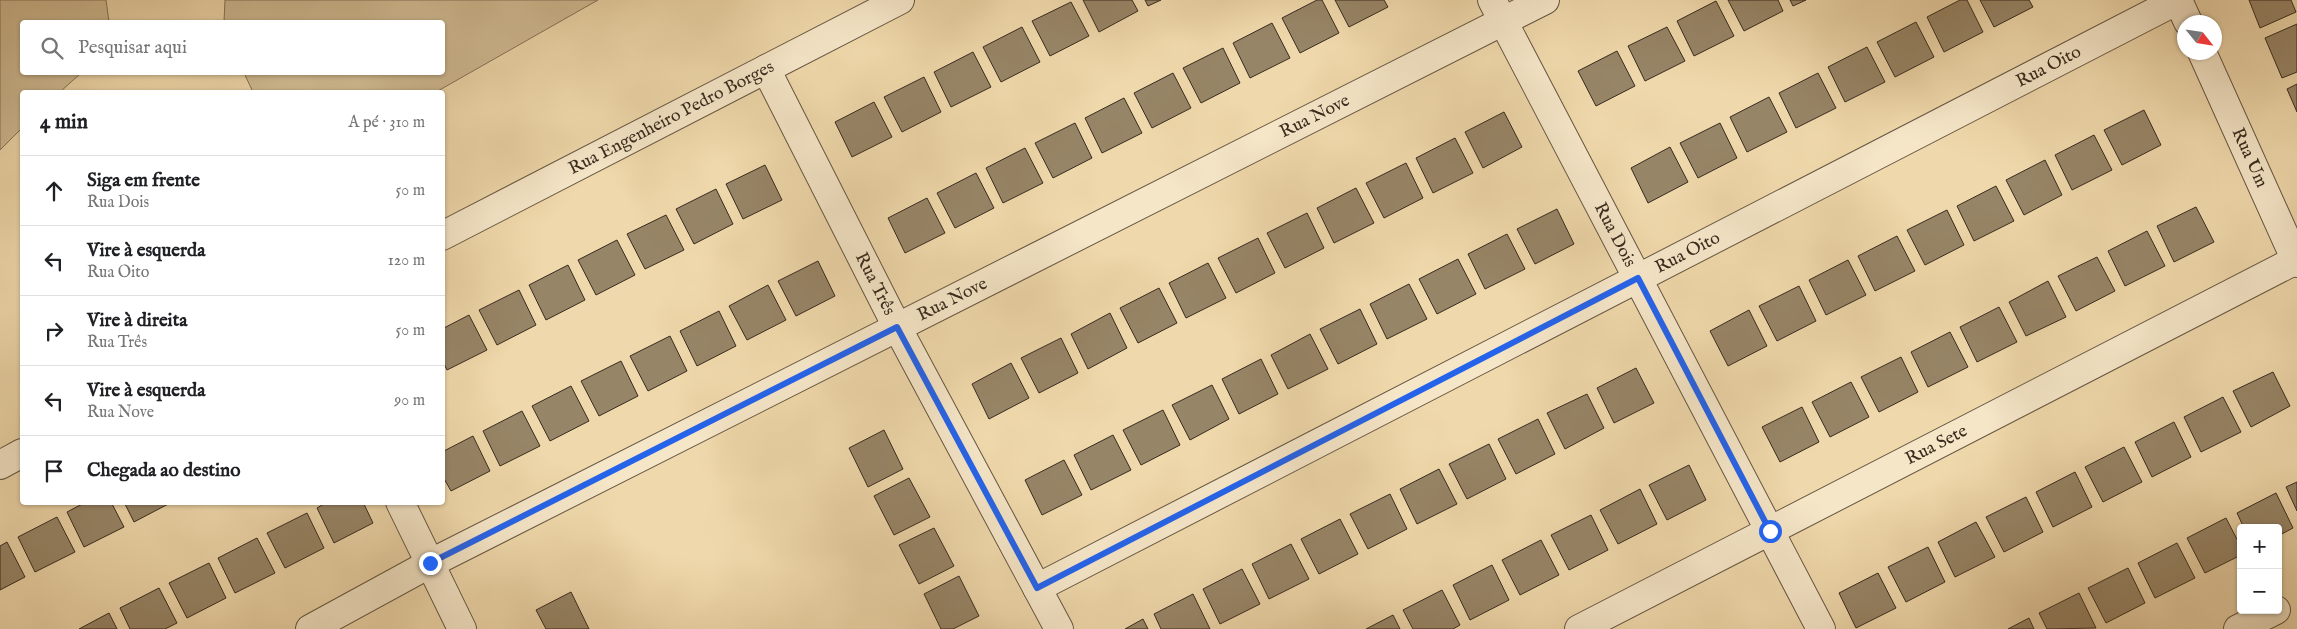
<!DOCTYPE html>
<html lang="pt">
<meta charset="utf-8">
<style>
:root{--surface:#fff;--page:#f6f6f6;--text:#202124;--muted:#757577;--line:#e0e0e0}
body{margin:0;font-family:"IM FELL English",serif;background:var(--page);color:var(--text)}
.controls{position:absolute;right:15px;bottom:15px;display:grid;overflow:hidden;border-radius:5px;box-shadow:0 1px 4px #0004}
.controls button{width:45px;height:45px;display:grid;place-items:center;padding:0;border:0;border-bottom:1px solid var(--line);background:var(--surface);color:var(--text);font:25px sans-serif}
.compass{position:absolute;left:2177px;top:15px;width:45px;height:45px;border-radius:50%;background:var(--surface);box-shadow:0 1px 4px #0004;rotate:120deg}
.stop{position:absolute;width:15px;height:15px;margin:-11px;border:4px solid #2563eb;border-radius:50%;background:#fff}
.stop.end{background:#2563eb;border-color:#fff;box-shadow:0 1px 5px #0008}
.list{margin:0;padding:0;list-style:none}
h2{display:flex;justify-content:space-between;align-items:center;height:65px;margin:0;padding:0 20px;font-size:21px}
h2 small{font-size:16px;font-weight:400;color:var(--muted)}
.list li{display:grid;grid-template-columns:32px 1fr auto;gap:15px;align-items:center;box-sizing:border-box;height:70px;padding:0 20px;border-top:1px solid var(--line)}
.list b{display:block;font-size:19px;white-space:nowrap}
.list p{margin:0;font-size:16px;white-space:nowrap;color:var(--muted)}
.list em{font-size:16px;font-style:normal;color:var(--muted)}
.icon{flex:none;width:28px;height:28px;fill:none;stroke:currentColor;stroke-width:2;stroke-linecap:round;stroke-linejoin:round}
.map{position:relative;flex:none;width:2297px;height:629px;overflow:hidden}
.search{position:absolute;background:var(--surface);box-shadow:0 1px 4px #0004;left:20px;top:20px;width:425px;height:55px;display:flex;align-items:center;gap:12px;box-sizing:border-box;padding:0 18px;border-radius:5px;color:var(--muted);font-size:19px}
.panel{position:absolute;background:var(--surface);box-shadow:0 1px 4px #0004;left:20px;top:90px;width:425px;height:415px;border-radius:5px}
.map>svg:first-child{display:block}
.green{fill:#d0bb93;stroke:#847358}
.building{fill:#978567;stroke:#382b1e}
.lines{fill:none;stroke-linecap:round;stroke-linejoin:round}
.minor-casing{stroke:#665641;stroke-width:30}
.minor{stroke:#f5e6c8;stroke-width:28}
.route{stroke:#2563eb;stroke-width:6}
.labels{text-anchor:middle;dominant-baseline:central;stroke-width:5;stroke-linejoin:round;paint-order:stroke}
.street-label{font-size:18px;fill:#382b1e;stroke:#f5e6c8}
</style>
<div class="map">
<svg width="2297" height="629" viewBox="0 0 2297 629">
<rect width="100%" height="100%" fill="#efd8ab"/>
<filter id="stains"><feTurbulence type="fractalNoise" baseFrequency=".004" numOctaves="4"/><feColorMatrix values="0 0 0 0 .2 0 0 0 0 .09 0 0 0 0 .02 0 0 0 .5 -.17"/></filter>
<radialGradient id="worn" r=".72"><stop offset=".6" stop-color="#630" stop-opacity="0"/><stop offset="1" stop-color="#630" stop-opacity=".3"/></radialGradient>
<path class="green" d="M0 0H106L109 22H22V72L81 73 60 92H22V128L0 150Z
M225 0H598L436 92H253L244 73 442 72V22H224Z"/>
<path class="building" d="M1083 0H1132L1138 11 1099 32Z
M1145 0H1161L1148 6Z
M1317 0H1322L1339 33 1300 53 1282 18Z
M1335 0H1384L1388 7 1349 27Z
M1728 0H1778L1783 11 1744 31Z
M1790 0H1806L1793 6Z
M1960 0H1967L1983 32 1944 52 1927 17Z
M1980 0H2029L2033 7 1994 27Z
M2249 0H2291L2296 12 2260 28Z
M1716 1 1734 36 1694 56 1677 21Z
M1071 2 1089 36 1050 56 1032 21Z
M1916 22 1934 57 1895 77 1877 42Z
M1272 23 1290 58 1250 78 1233 43Z
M2297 24V72L2282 78 2265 38Z
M1022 27 1040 62 1001 82 983 47Z
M1667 27 1685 61 1645 81 1628 46Z
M1867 47 1885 82 1845 102 1828 67Z
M1223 48 1240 83 1201 103 1183 68Z
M1617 51 1635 86 1596 106 1578 71Z
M973 52 991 87 951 107 934 72Z
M1173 73 1191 108 1152 128 1134 93Z
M1818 73 1836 108 1796 128 1779 93Z
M924 77 941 112 902 132 884 97Z
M2297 84V112L2287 89Z
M1769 97 1787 132 1747 152 1730 117Z
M1124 98 1142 133 1102 153 1085 118Z
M874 102 892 137 852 157 835 122Z
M2144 110 2161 145 2122 165 2104 130Z
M1504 112 1522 147 1483 168 1465 132Z
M1075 123 1092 158 1053 178 1035 143Z
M1720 123 1737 158 1698 178 1680 143Z
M2094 135 2112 170 2072 190 2055 155Z
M1455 138 1473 173 1433 193 1416 158Z
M1670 147 1688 182 1648 203 1631 168Z
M1025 148 1043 183 1003 203 986 168Z
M2045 160 2062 195 2024 215 2006 180Z
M1406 163 1423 198 1384 218 1366 183Z
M765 165 782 200 743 219 726 184Z
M976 173 994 208 955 228 937 193Z
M1996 186 2014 221 1974 241 1957 206Z
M1356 188 1374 223 1334 243 1317 208Z
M716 189 733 224 694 244 676 209Z
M927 198 945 233 905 253 888 218Z
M2196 207 2214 242 2174 262 2157 226Z
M1557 209 1574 244 1535 264 1517 229Z
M1947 210 1964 245 1925 265 1907 230Z
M1307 213 1324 248 1285 268 1267 233Z
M666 215 684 250 645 269 627 234Z
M2147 231 2165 266 2125 286 2108 251Z
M1507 234 1525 269 1485 289 1468 254Z
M1897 236 1915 271 1875 291 1858 256Z
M1258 238 1275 273 1236 293 1218 258Z
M617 240 635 275 596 295 578 260Z
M2097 257 2115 291 2076 311 2058 276Z
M1458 259 1476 294 1437 314 1419 279Z
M1848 260 1866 295 1826 315 1809 280Z
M818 261 835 296 796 316 778 281Z
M1208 263 1226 298 1186 318 1169 283Z
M568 265 585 300 546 320 529 285Z
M2048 281 2066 317 2026 336 2009 302Z
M1409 284 1427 319 1387 339 1370 304Z
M768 285 786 320 747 340 729 306Z
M1799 286 1816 321 1777 341 1759 306Z
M1159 288 1177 323 1138 343 1120 308Z
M519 290 536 325 497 345 479 310Z
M1999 307 2017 342 1977 362 1960 327Z
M1360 309 1377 344 1338 364 1320 329Z
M1749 310 1767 346 1728 366 1710 331Z
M719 311 736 346 697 366 680 331Z
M1110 313 1127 348 1088 369 1071 334Z
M469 315 487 350 447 370 442 360V329Z
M1950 332 1968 367 1928 387 1911 352Z
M1310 334 1328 369 1288 389 1271 355Z
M670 336 687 371 648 391 630 356Z
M1061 338 1078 373 1039 393 1021 358Z
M1901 357 1918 392 1879 412 1861 377Z
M1261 359 1278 394 1239 414 1222 379Z
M621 361 638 396 599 416 581 381Z
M1011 363 1029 398 989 419 972 384Z
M1636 368 1654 403 1614 423 1597 388Z
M2273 372 2290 406 2251 427 2233 391Z
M1851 382 1869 417 1830 437 1812 402Z
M1212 385 1229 419 1190 440 1172 405Z
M571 386 589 421 550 441 532 406Z
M1587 394 1604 428 1565 449 1547 413Z
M2223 397 2241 432 2201 452 2184 417Z
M1802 407 1819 442 1780 462 1762 427Z
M1163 410 1180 445 1141 465 1123 430Z
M522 411 540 446 500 466 483 431Z
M1538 419 1555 454 1516 474 1498 439Z
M2174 422 2191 457 2152 477 2135 442Z
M884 430 903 469 868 487 849 448Z
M1113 435 1131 470 1091 490 1074 455Z
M473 436 490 471 451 491 442 475V452Z
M1489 444 1506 479 1467 499 1449 464Z
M2124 447 2142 482 2103 502 2085 467Z
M1064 460 1082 495 1042 515 1025 480Z
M1689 465 1706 500 1667 520 1649 485Z
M1439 469 1457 504 1417 524 1400 489Z
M2075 472 2092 507 2053 527 2036 492Z
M909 478 930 517 894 535 874 496Z
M2297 482V511L2286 487Z
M1640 489 1657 524 1618 544 1600 510Z
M2276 493 2293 528 2278 536V528H2244L2237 513Z
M1390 494 1407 529 1368 549 1350 514Z
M2026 497 2043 532 2004 552 1986 517Z
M86 502H111L124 527 84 547 67 512Z
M124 502H172L134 522Z
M327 502H363L373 523 334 543 317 508Z
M307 513 324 548 285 568 267 533Z
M1591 515 1608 550 1569 570 1551 535Z
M57 517 75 552 35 572 18 537Z
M2226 518 2241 547V555L2205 573 2187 538Z
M1340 519 1358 554 1319 574 1301 539Z
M1976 522 1995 557 1955 577 1938 542Z
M934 528 954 566 919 584 899 545Z
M257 538 275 573 235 593 218 558Z
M1541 540 1559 575 1520 595 1502 560Z
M7 542 25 577 0 590V546Z
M2177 543 2195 578 2155 598 2138 563Z
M1291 544 1309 579 1269 599 1252 564Z
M1928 547 1945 582 1906 602 1888 567Z
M209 563 226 598 187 618 169 583Z
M1492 565 1509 600 1470 620 1453 585Z
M2128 568 2145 603 2106 623 2088 588Z
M1242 569 1260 604 1220 624 1203 589Z
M1878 573 1896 608 1856 628 1839 593Z
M959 576 979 616 953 629H941L924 594Z
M159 588 177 623 165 629H130L120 608Z
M1442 590 1460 625 1453 629H1413L1403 610Z
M571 592 589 629H546L536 610Z
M2079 593 2096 628 2047 629 2039 613Z
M1193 594 1210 629H1161L1154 614Z
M109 613 117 629H79Z
M1393 615 1400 629H1366Z
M2029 618 2034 629H2008Z
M1143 619 1148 629H1125Z"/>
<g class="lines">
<defs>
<g id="minor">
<path id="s1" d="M1492 0 1821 629"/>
<path d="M2178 0 2188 22"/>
<path id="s2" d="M2202 52 2297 263"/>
<path id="s3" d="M766 69 897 327 1059 629"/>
<path id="s4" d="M442 236 900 0"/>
<path d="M0 465 22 453"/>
<path d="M400 502 462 629"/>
<path id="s5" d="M1037 588 2178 0"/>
<path id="s6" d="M310 629 431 563 1545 0"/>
<path id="s7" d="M1579 629 2296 260"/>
<path d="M2238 629 2276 610"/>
</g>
</defs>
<use href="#minor" class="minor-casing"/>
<use href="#minor" class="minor"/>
</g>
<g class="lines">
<path class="route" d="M430 563 897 327 1037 588 1638 278 1770 531"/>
</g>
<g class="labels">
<g class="street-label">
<text stroke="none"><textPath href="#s5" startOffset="1138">Rua Oito</textPath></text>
<text stroke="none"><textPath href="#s6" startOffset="1128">Rua Nove</textPath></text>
<text stroke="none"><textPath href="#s4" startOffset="258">Rua Engenheiro Pedro Borges</textPath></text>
<text stroke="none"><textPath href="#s2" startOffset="116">Rua Um</textPath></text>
<text stroke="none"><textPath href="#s1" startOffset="265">Rua Dois</textPath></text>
<text stroke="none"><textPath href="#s5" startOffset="732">Rua Oito</textPath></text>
<text stroke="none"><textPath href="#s3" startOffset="241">Rua Três</textPath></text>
<text stroke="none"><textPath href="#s6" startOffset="722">Rua Nove</textPath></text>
<text stroke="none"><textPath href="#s7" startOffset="402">Rua Sete</textPath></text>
</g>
</g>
<rect width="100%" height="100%" filter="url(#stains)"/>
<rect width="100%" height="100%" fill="url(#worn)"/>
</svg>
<div class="controls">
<button>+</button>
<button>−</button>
</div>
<svg class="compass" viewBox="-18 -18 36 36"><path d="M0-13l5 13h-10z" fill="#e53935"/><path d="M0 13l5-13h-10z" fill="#757577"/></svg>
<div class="stop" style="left:1770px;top:531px"></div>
<div class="stop end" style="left:430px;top:563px"></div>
<div class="search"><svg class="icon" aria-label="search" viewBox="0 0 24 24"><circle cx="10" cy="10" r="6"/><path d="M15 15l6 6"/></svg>Pesquisar aqui</div>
<section class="panel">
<h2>4 min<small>A pé · 310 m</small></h2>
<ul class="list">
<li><svg class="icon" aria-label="ahead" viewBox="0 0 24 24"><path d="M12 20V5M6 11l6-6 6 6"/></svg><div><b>Siga em frente</b><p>Rua Dois</p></div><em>50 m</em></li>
<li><svg class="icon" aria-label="left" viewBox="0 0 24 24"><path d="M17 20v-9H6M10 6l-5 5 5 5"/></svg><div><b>Vire à esquerda</b><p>Rua Oito</p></div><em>120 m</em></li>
<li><svg class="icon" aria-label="right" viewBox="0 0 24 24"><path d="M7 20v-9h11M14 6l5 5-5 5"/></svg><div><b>Vire à direita</b><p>Rua Três</p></div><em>50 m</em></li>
<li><svg class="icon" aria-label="left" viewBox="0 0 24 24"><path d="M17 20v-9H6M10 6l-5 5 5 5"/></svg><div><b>Vire à esquerda</b><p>Rua Nove</p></div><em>90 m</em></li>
<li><svg class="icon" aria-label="arrive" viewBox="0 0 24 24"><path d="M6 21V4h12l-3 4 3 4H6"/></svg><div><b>Chegada ao destino</b></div></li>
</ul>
</section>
</div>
